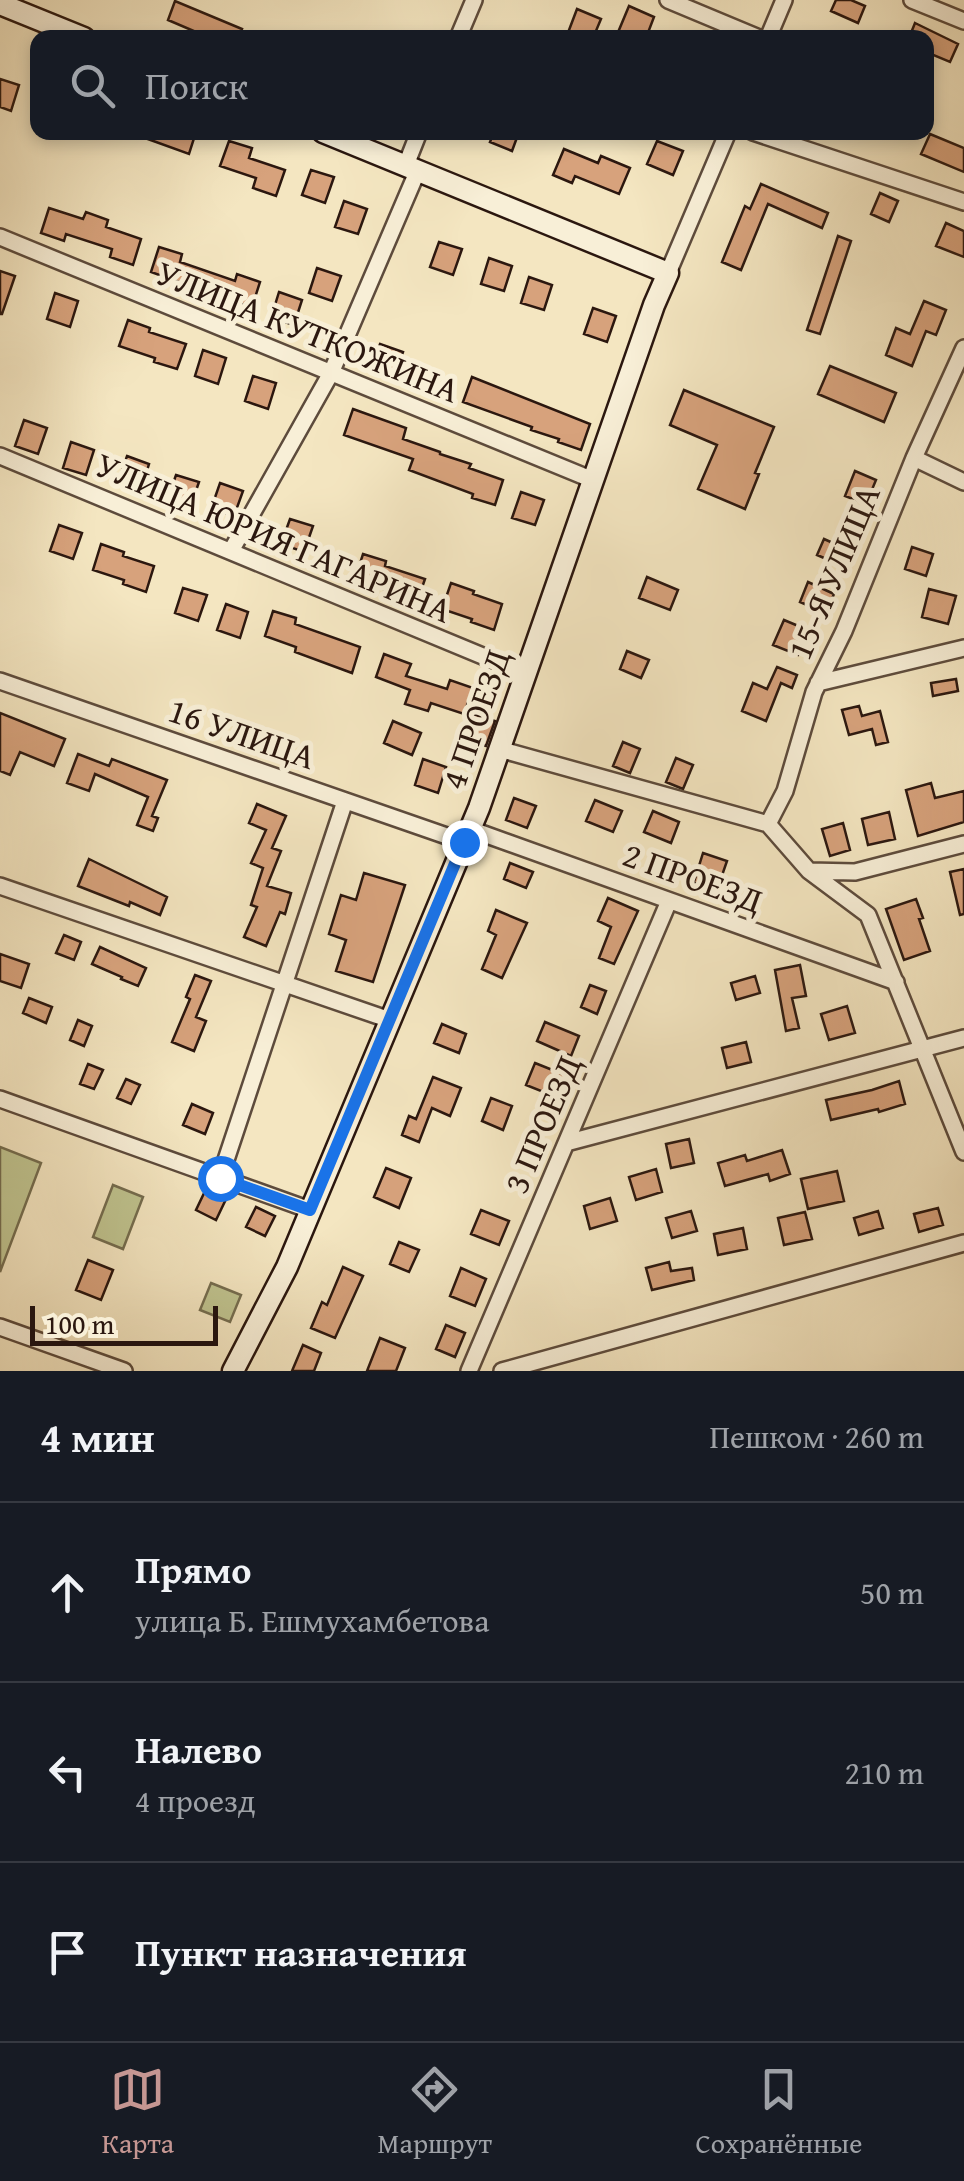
<!DOCTYPE html>
<html lang="ru">
<meta charset="utf-8">
<style>
:root{--surface:#171b24;--page:#242831;--text:#f1f3f6;--muted:#9ea1a6;--line:#363941;--accent:#c59692}
body{margin:0;font-family:"Gentium Book Plus",serif;background:var(--page);color:var(--text)}
.scale{position:absolute;left:30px;bottom:25px;width:188px;box-sizing:border-box;padding-left:10px;border:5px solid #2b170f;border-top:0;font-size:28px;line-height:35px;white-space:nowrap;color:#2b170f;-webkit-text-stroke:8px #f8efd7;paint-order:stroke}
.stop{position:absolute;width:30px;height:30px;margin:-22px;border:8px solid #1a73e8;border-radius:50%;background:#fff}
.stop.end{background:#1a73e8;border-color:#fff;box-shadow:0 2px 10px #0008}
.list{margin:0;padding:0;list-style:none}
h2{display:flex;justify-content:space-between;align-items:center;height:130px;margin:0;padding:0 40px;font-size:42px}
h2 small{font-size:32px;font-weight:400;color:var(--muted)}
.list li{display:grid;grid-template-columns:65px 1fr auto;gap:30px;align-items:center;box-sizing:border-box;height:180px;padding:0 40px;border-top:2px solid var(--line)}
.list b{display:block;font-size:38px;white-space:nowrap}
.list p{margin:0;font-size:32px;white-space:nowrap;color:var(--muted)}
.list em{font-size:32px;font-style:normal;color:var(--muted)}
.icon{flex:none;width:55px;height:55px;fill:none;stroke:currentColor;stroke-width:2;stroke-linecap:round;stroke-linejoin:round}
.map{position:relative;flex:none;width:964px;height:1371px;overflow:hidden}
.search{position:absolute;background:var(--surface);box-shadow:0 5px 15px #0003;left:30px;right:30px;top:30px;height:110px;display:flex;align-items:center;gap:25px;box-sizing:border-box;padding:0 35px;border-radius:20px;color:var(--muted);font-size:38px}
.sheet{height:670px;background:var(--surface)}
nav{display:flex;justify-content:space-around;align-items:center;box-sizing:border-box;height:140px;border-top:2px solid var(--line);background:var(--surface);font-size:28px;color:var(--muted)}
nav a{display:grid;justify-items:center;gap:5px}
nav .on{color:var(--accent)}
.map>svg:first-child{display:block}
.green{fill:#c0c490;stroke:#766e50;stroke-width:2.5}
.building{fill:#d7a27c;stroke:#2b170f;stroke-width:2.5}
.lines{fill:none;stroke-linecap:round;stroke-linejoin:round}
.street-casing{stroke:#5d4b3c;stroke-width:20}
.secondary-casing{stroke:#2b170f;stroke-width:25}
.street{stroke:#f8efd7;stroke-width:15}
.secondary{stroke:#f8efd7;stroke-width:20}
.route{stroke:#1a73e8;stroke-width:12}
.labels{text-anchor:middle;dominant-baseline:central;stroke-width:10;stroke-linejoin:round;paint-order:stroke}
.street-label{font-size:35px;fill:#2b170f;stroke:#f8efd7}
</style>
<div class="map">
<svg width="964" height="1371" viewBox="0 0 964 1371">
<rect width="100%" height="100%" fill="#f4e6c1"/>
<filter id="stains"><feTurbulence type="fractalNoise" baseFrequency=".002" numOctaves="4"/><feColorMatrix values="0 0 0 0 .2 0 0 0 0 .09 0 0 0 0 .02 0 0 0 .5 -.17"/></filter>
<radialGradient id="worn" r=".72"><stop offset=".6" stop-color="#630" stop-opacity="0"/><stop offset="1" stop-color="#630" stop-opacity=".3"/></radialGradient>
<path class="green" d="M0 1147 41 1163 0 1272Z
M113 1185 143 1197 123 1249 93 1237Z
M211 1283 241 1295 230 1322 200 1310Z"/>
<path class="building" d="M836 0H851L865 6 858 23 831 11Z
M175 1 242 29 238 38H210L168 20Z
M629 6 654 17 646 38H636L619 30Z
M577 9 601 19 593 38H566Z
M915 23 958 44 950 62 926 52V38H909Z
M0 79 19 85 11 111 0 107Z
M134 132H196L189 154 134 134Z
M494 132H519L512 151 490 142Z
M930 134 964 148V172L921 154Z
M229 141 252 148 249 158 285 170 276 196 253 188 256 178 220 166Z
M657 141 683 151 673 175 647 164Z
M564 149 598 163 601 156 630 168 619 194 575 176 572 183 553 175Z
M311 170 334 177 325 203 302 195Z
M761 184 828 213 822 228 768 204 741 270 722 262 745 206 750 209Z
M880 193 898 201 889 222 871 214Z
M344 201 367 209 358 234 335 227Z
M49 208 83 219 86 212 108 220 106 227 141 239 133 265 110 257 112 249 66 234 64 241 41 233Z
M946 223 964 231V257L936 246Z
M838 236 851 241 820 334 807 330Z
M439 242 462 249 453 275 430 267Z
M159 247 182 254 180 262 235 281 237 274 260 282 252 307 221 297 223 291 205 285 201 298 188 293 190 286 151 272Z
M489 258 512 266 504 291 481 284Z
M317 268 341 276 332 301 309 293Z
M0 271 15 276 2 314H0Z
M529 277 552 285 544 310 521 303Z
M279 292 302 300 294 325 271 318Z
M55 293 78 301 70 327 47 319Z
M924 301 946 310 936 335 926 331 912 366 886 355 896 328 910 334Z
M593 308 616 316 607 342 584 334Z
M128 320 150 328 149 332 186 344 177 369 154 362 155 358 119 346Z
M380 344 403 352 394 378 371 370Z
M203 350 226 358 218 384 195 376Z
M830 366 896 393 884 422 818 394Z
M253 376 276 383 268 409 245 401Z
M472 377 590 424 581 450 558 442 559 439 531 430 532 427 463 402Z
M684 390 774 427 755 473 759 474 745 509 698 489 717 445 670 425Z
M353 409 406 428 403 439 440 452V454L471 464 469 468 503 480 495 505 472 498 473 494 409 470 413 459 344 435Z
M24 420 47 428 38 454 15 446Z
M71 442 94 450 86 475 63 468Z
M127 456 149 464 141 490 118 482Z
M855 471 876 480 866 504 845 496Z
M176 475 199 482 190 508 167 500Z
M220 483 243 491 234 516 211 509Z
M521 492 544 500 535 525 512 518Z
M290 519 313 526 304 552 281 544Z
M59 525 82 533 73 559 50 551Z
M824 539 842 547 836 563 817 555Z
M101 544 124 552 123 556 154 566 146 592 123 584 124 580 93 570Z
M912 547 933 554 926 576 905 569Z
M363 554 386 561 385 566 425 579 416 605 393 597 395 593 355 579Z
M647 577 678 590 670 610 639 598Z
M808 582 834 594 826 613 800 602Z
M451 583 474 591 473 594 502 604 494 630 471 622 472 619 442 609Z
M183 588 207 595 198 621 175 613Z
M929 589 956 596 948 624 922 617Z
M226 604 248 612 240 638 217 630Z
M273 611 296 618 295 624 360 647 352 673 295 652 296 647 265 636Z
M784 620 808 630 798 655 773 645Z
M627 651 649 660 641 678 620 669Z
M384 654 411 664 406 676 447 689 450 680 473 688 464 714 431 703 428 711 405 704 410 690 376 677Z
M777 667 797 675 792 688 781 683 766 721 742 711 753 683 767 689Z
M956 679 958 691 933 696 931 683Z
M859 706 862 716 880 711 888 742 876 745 872 729 849 735 842 710Z
M0 713 65 739 54 766 20 752 10 775 0 771Z
M473 714 495 721 486 746 464 739Z
M393 721 421 733 412 755 384 743Z
M623 742 640 749 630 773 613 766Z
M78 754 109 766 112 759 167 780 152 816 158 818 153 831 137 825 148 797 95 774 89 791 67 783Z
M676 758 693 765 683 789 666 782Z
M423 759 446 767 438 793 415 785Z
M931 783 935 798 964 791V822L918 836 906 790Z
M514 798 536 806 527 828 506 820Z
M595 800 622 811 613 832 586 821Z
M257 804 286 816 272 848 281 851 267 886 291 893 285 914 280 912 266 946 244 937 257 907 251 905 263 868 251 863 266 830 249 823Z
M653 811 679 822 671 843 644 832Z
M889 812 895 839 868 845 862 819Z
M843 823 850 850 830 856 822 829Z
M703 853 727 861 717 890 694 882Z
M89 859 167 897 160 915 130 902 129 906 78 886Z
M510 863 533 872 526 888 504 879Z
M964 869V914L960 915 950 872Z
M364 873 405 885 373 982 336 971 346 940 329 934 341 895 356 900Z
M608 898 638 911 614 964 599 958 611 927 598 921Z
M916 899 923 918 919 919 930 951 904 960 886 909Z
M496 910 527 923 502 978 482 969 496 935 488 931Z
M64 935 81 942 74 960 56 953Z
M100 947 146 968 138 986 121 979 122 977 92 964Z
M0 954 29 964 21 988 0 981Z
M800 965 806 996 792 998 799 1028 786 1031 775 970Z
M195 975 211 981 196 1017 206 1021 194 1051 172 1042 190 999 186 997Z
M755 976 760 993 736 1000 731 983Z
M590 985 606 991 597 1014 581 1007Z
M29 998 52 1007 46 1023 23 1013Z
M847 1006 855 1033 829 1040 821 1014Z
M78 1020 92 1026 84 1046 70 1040Z
M545 1022 579 1036 571 1056 537 1041Z
M442 1024 466 1034 459 1053 434 1043Z
M746 1042 751 1062 727 1068 722 1048Z
M535 1063 565 1075 556 1097 526 1085Z
M88 1064 103 1070 94 1089 80 1084Z
M433 1077 461 1088 450 1116 432 1108 419 1142 402 1135 409 1116 416 1119Z
M126 1079 140 1085 131 1104 117 1098Z
M899 1081 905 1104 879 1112 878 1109 831 1120 826 1100 872 1090Z
M491 1098 512 1106 503 1130 482 1121Z
M192 1104 213 1113 205 1134 183 1125Z
M689 1139 694 1163 671 1168 666 1144Z
M782 1150 790 1174 770 1181 768 1174 725 1186 718 1163 745 1155 747 1161Z
M386 1168 411 1178 399 1208 374 1197Z
M656 1169 662 1192 636 1200 629 1177Z
M837 1171 844 1201 808 1209 801 1179Z
M207 1187 227 1197 216 1220 196 1210Z
M610 1198 617 1221 590 1229 584 1206Z
M256 1207 275 1216 265 1236 246 1227Z
M938 1208 943 1225 919 1232 914 1214Z
M481 1210 509 1221 499 1245 471 1234Z
M691 1211 697 1231 672 1238 666 1218Z
M878 1211 883 1228 859 1235 854 1218Z
M805 1212 812 1239 784 1245 778 1218Z
M743 1228 747 1249 718 1255 714 1234Z
M399 1242 419 1250 409 1272 390 1264Z
M88 1260 113 1270 101 1300 76 1290Z
M669 1262 671 1271 692 1268 694 1280 652 1290 646 1268Z
M343 1267 363 1276 335 1338 311 1328 322 1302 327 1305Z
M461 1268 486 1279 475 1306 450 1296Z
M446 1325 465 1333 455 1357 436 1349Z
M380 1338 405 1348 396 1371H367Z
M303 1345 321 1353 314 1371H292Z"/>
<g class="lines">
<defs>
<path id="street" d="M668 0 759 38
M912 0 964 21
M458 38 474 0
M768 38 784 0
M753 132 964 202
M406 165 419 132
M0 237 593 480
M668 273 728 132
M0 456 526 674
M914 458 964 482
M231 551 331 373 418 170
M0 681 464 842
M818 683 964 648
M499 749 768 824
M768 824 785 791 814 692 844 631 914 458 964 348
M768 824 809 871 868 915 964 1152
M470 829 896 982
M809 871 855 872 964 844
M0 886 390 1020
M0 1099 310 1210
M566 1143 964 1038
M220 1178 345 801
M0 1327 124 1371
M469 1371 669 901
M502 1371 964 1243"/>
<path id="secondary" d="M0 4 84 38
M233 1371 287 1267 479 808 654 305 668 273 323 132"/>
</defs>
<use href="#street" class="street-casing"/>
<use href="#secondary" class="secondary-casing"/>
<use href="#street" class="street"/>
<use href="#secondary" class="secondary"/>
</g>
<g class="lines">
<path class="route" d="M220 1178 310 1210 464 842"/>
</g>
<g class="labels">
<g class="street-label">
<text transform="translate(308 331) rotate(22)">УЛИЦА КУТКОЖИНА</text>
<text transform="translate(274 537) rotate(23)">УЛИЦА ЮРИЯ ГАГАРИНА</text>
<text transform="translate(833 572) rotate(-67)">15-Я УЛИЦА</text>
<text transform="translate(475 719) rotate(-71)">4 ПРОЕЗД</text>
<text transform="translate(242 733) rotate(19)">16 УЛИЦА</text>
<text transform="translate(693 877) rotate(20)">2 ПРОЕЗД</text>
<text transform="translate(542 1124) rotate(-67)">3 ПРОЕЗД</text>
</g>
</g>
<rect width="100%" height="100%" filter="url(#stains)"/>
<rect width="100%" height="100%" fill="url(#worn)"/>
</svg>
<div class="scale">100 m</div>
<div class="stop" style="left:220px;top:1178px"></div>
<div class="stop end" style="left:464px;top:842px"></div>
<div class="search"><svg class="icon" aria-label="search" viewBox="0 0 24 24"><circle cx="10" cy="10" r="6"/><path d="M15 15l6 6"/></svg>Поиск</div>
</div>
<section class="sheet">
<h2>4 мин<small>Пешком · 260 m</small></h2>
<ul class="list">
<li><svg class="icon" aria-label="ahead" viewBox="0 0 24 24"><path d="M12 20V5M6 11l6-6 6 6"/></svg><div><b>Прямо</b><p>улица Б. Ешмухамбетова</p></div><em>50 m</em></li>
<li><svg class="icon" aria-label="left" viewBox="0 0 24 24"><path d="M17 20v-9H6M10 6l-5 5 5 5"/></svg><div><b>Налево</b><p>4 проезд</p></div><em>210 m</em></li>
<li><svg class="icon" aria-label="arrive" viewBox="0 0 24 24"><path d="M6 21V4h12l-3 4 3 4H6"/></svg><div><b>Пункт назначения</b></div></li>
</ul>
</section>
<nav>
<a class="on"><svg class="icon" aria-label="map" viewBox="0 0 24 24"><path d="M3 6l6-2 6 2 6-2v14l-6 2-6-2-6 2zM9 4v14M15 6v14"/></svg>Карта</a>
<a><svg class="icon" aria-label="directions" viewBox="0 0 24 24"><path d="M12 3l9 9-9 9-9-9zM9 14v-3h6M13 9l2 2-2 2"/></svg>Маршрут</a>
<a><svg class="icon" aria-label="saved" viewBox="0 0 24 24"><path d="M7 4h10v16l-5-4-5 4z"/></svg>Сохранённые</a>
</nav>
